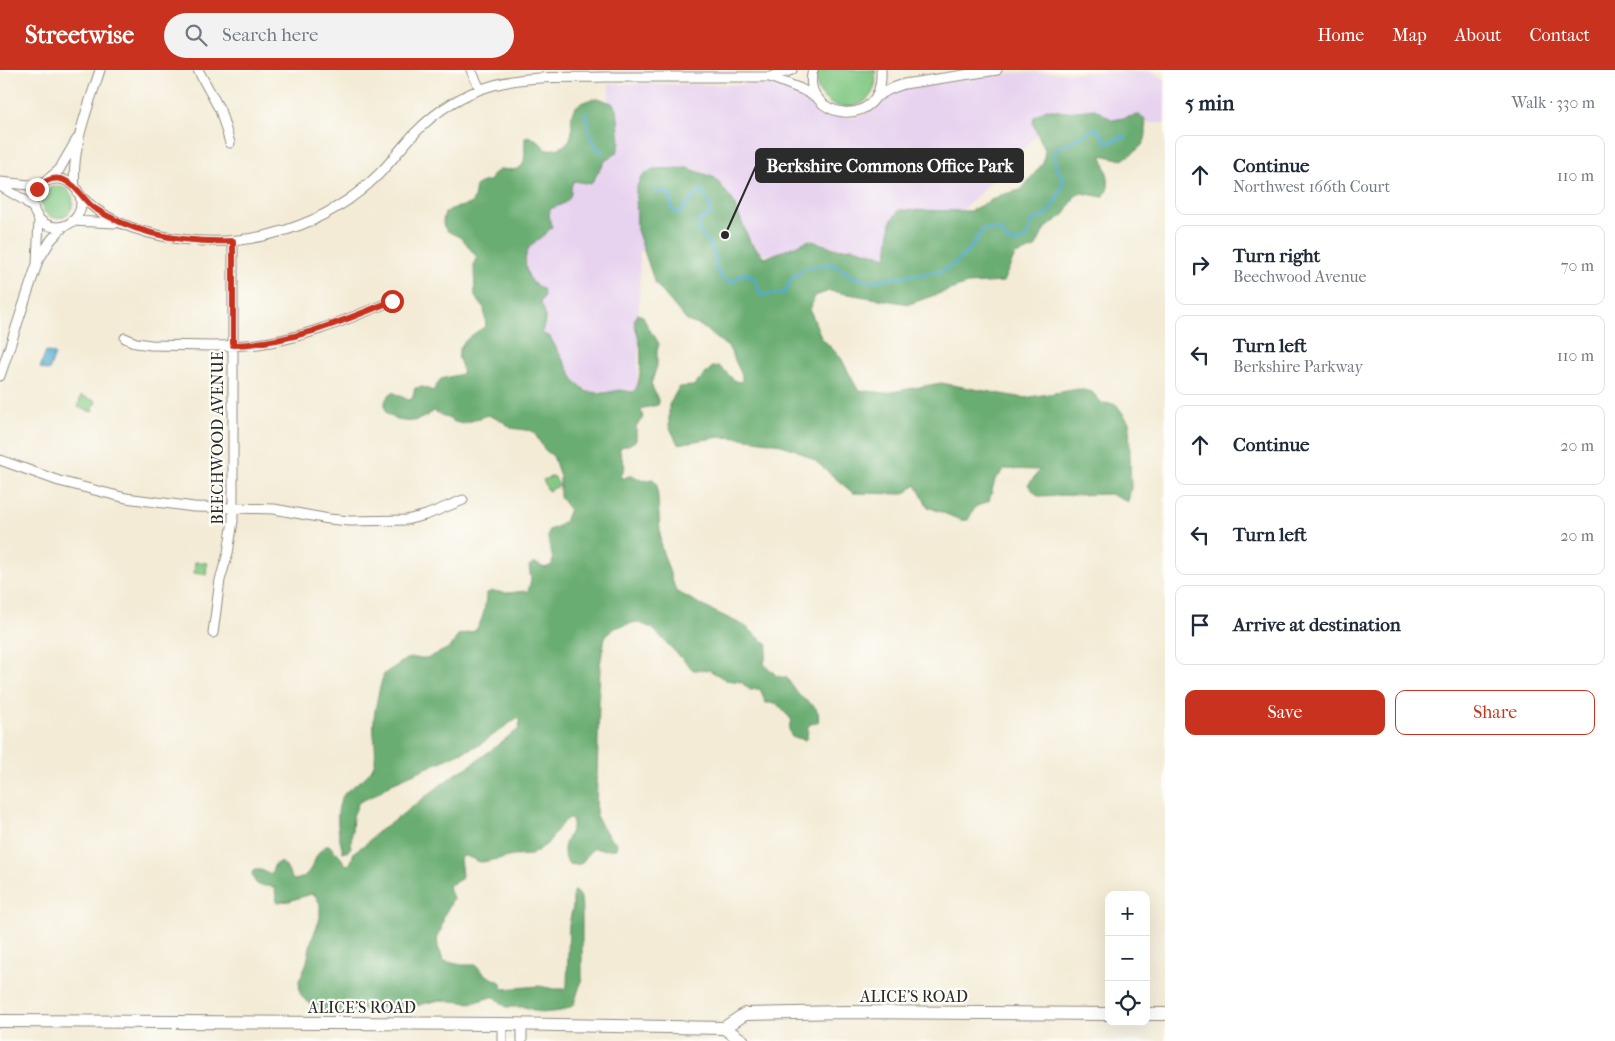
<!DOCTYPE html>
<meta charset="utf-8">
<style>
:root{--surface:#fff;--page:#f2f2f3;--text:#1f2937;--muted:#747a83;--line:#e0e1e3;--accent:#c8321e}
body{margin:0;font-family:"IM FELL French Canon",serif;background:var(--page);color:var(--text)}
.controls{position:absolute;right:15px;bottom:15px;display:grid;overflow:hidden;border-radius:10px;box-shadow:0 5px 20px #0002}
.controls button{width:45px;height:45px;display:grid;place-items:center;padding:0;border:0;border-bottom:1px solid var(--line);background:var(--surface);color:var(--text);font:25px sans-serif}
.stop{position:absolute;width:15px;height:15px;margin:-11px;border:4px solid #c8321e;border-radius:50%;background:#fff}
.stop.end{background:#c8321e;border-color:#fff;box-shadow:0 1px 5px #0008}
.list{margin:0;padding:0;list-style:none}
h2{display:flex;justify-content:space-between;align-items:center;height:65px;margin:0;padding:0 20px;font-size:21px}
h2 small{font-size:16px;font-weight:400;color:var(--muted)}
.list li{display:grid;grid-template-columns:32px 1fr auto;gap:15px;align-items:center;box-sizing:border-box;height:80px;margin:0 10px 10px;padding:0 10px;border:1px solid var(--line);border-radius:10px}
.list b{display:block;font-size:19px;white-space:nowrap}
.list p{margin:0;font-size:16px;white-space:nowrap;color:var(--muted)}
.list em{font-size:16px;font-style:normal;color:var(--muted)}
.actions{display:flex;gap:10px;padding:15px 20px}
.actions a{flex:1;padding:11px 0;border:1px solid var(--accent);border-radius:10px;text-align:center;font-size:18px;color:var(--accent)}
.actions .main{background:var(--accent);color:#fff}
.icon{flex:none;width:28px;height:28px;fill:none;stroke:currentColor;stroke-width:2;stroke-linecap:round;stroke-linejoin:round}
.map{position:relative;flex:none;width:1165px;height:971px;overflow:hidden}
header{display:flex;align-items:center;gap:30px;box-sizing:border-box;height:70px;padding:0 25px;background:var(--accent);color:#fff}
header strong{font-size:24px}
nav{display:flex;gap:28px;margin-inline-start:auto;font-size:18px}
.search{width:350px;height:45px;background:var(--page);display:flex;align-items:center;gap:12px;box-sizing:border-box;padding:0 18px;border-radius:28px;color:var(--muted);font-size:19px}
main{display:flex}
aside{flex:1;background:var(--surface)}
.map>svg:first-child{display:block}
.built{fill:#e7d2ef}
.green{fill:#83c984;stroke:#577a58}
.forest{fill:#6aad72;stroke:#4a6c4e}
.water{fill:#51abcf;stroke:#3e6b7d}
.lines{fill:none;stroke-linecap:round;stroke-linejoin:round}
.stream{stroke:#51abcf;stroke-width:3}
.minor-casing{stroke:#8f8b80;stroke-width:11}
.secondary-casing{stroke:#8f8b80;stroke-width:14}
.minor{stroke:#fff;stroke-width:9}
.secondary{stroke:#fff;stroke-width:12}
.route{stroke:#c8321e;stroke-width:6}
.labels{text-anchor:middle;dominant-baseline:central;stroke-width:4.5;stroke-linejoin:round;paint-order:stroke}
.street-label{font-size:16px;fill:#2b2b2b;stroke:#fdfcf7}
.leader{fill:none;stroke:#2b2b2b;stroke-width:2}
.callout-dot{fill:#2b2b2b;stroke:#fdfcf7;stroke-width:2}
.callout{fill:#2b2b2b;stroke:#2b2b2b;stroke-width:2}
.callout-label{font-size:18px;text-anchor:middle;font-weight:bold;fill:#fff}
</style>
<header>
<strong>Streetwise</strong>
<div class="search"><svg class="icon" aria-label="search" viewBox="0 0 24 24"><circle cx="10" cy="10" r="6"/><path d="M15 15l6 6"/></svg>Search here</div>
<nav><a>Home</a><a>Map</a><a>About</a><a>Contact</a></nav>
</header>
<main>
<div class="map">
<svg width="1165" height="971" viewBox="0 0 1165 971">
<rect width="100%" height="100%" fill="#fdfcf7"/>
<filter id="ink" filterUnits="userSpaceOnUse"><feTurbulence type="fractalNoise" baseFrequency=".02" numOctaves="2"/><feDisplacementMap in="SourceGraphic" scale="10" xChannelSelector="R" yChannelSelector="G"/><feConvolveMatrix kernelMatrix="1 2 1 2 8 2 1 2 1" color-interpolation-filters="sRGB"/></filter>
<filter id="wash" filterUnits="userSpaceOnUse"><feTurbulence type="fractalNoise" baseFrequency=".0096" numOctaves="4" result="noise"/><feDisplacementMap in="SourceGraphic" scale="20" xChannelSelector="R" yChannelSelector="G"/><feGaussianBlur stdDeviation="1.12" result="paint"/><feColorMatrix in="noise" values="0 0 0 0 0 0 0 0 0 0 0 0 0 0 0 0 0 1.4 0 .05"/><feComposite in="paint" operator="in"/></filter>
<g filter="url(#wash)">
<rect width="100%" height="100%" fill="#f3ebd5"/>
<path class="built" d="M586 0H777L766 1H586Z
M1152 2 1162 7 1165 11V53L1050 52 915 188 640 181 637 332 550 333 511 148 609 61V14L779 15 802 24 830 45 845 48 861 46 868 42 888 24 905 17 1015 3Z"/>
<path class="green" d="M817 0H875C884 50 808 49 817 0Z
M41 132a16 16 0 1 1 32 0a16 16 0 1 1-32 0Z
M81 326 96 331 92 342 78 337Z
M554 406 559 416 548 421 543 410Z
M195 492 207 493 206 505 194 503Z"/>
<path class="forest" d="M598 28 612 33 617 38 620 72 617 83 605 91 591 114 574 111C571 115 571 118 571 123 569 134 559 135 550 139L549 147 552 157C538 174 520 173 527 202 530 211 535 215 543 219L544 226 540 233C547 243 546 250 542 261L543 264 550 267 575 311 587 322 605 323 619 320 633 322C642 315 642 281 639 270 638 264 635 258 634 251L637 244 643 246 649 260 654 265 659 274 657 281V296L651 314 659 332 658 335 644 338 641 340 643 348 636 356V370C622 382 614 369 625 396L621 406 622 409 632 405 643 411 653 409 657 414 661 477 676 521 709 539 745 556 768 575 764 594 777 606 787 608C791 614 794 620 799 625 806 633 822 635 818 652L811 654 808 656 807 668 805 670 791 666 789 659 791 649 776 633H766L760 619 750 620 741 612 726 610 709 600H693L652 558 636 552 614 558 605 567 600 595 596 746 609 767 617 773 616 779 602 780 595 778C583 784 587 798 569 794 556 776 572 768 573 751L570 749 566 750 561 755 547 774 531 785 513 786 482 792C475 792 469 785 462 786L460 789 462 805 461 809 448 816 453 828 450 835 444 845 441 860 437 866 438 877 444 891 461 895H476L486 905 500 912 503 919 539 916 554 919H564L567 916 569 854 573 836V821L577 822 581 828 582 840V909L574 934 571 937 561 941 542 943 525 937H506L495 927H491L473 933 440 930 406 938 379 937 340 945 318 940 304 929 300 923 299 911 307 892 311 872 320 848V834L315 825 311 824 289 831 278 832 276 829 275 818C264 813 255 821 252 803L254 800H261L271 804 275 794 281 792C288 796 288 805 294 810 317 807 311 780 329 775L336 783 337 782 345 794 348 795 351 792 354 782 367 773 376 763 395 750 455 704 471 695 519 659 520 649 517 648 481 674 392 713 373 726 359 732 353 746 351 777 347 782H343C338 765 333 736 346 722 356 713 372 706 375 691 377 677 372 663 374 649 375 637 380 615 384 604L406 589 413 588H428L451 577 458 565 475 561C484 549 485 538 486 524 494 518 497 523 506 523 513 523 521 521 528 521L531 510 529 496 535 493 545 498 552 495C555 481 545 476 549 460 561 456 567 452 569 439L560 427V406L553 386 545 380 533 361 511 358 502 351 488 345 463 354 455 352 434 341C418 353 403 356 386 343 384 333 384 328 393 322L408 330 412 329 415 318 423 317 433 321 441 309 462 304C463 297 461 295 459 289 455 274 475 263 486 256L484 238 475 227 474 193 477 187C471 182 468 174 462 169 452 161 438 163 445 143L451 139 471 134C480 120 468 113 490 111L492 105 501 99C529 103 524 91 525 68L528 66 537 70 547 80C552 79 559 79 563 76 586 61 551 36 598 28Z
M1046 39 1066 42 1095 39 1113 50 1139 45 1145 49C1149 75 1142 77 1122 90L1102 85C1105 100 1114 114 1103 127L1082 123 1075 126 1064 145 1045 158 1035 178 1015 185 1003 212 967 214 909 234 829 221 815 226 810 240 821 267 841 288 858 320 886 323 941 313 1024 328 1079 319 1092 322 1102 333 1116 334 1129 352 1131 418 1128 432 1110 424 1038 426 1028 415 1040 400 1005 399 995 410 989 431 975 437 968 450H961L928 437 916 415 904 424 853 423 814 390 796 380 775 373 741 368 720 367 678 374 669 356V335L679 317 693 316 712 297 719 296 735 311 742 312V305L729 278 701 256 687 251 655 213 637 160 636 119 641 107 653 99 688 98 715 108 733 131 750 172 765 188 810 170 837 179 853 178 887 187 891 151 899 140 970 141 1001 125 1021 120 1043 93 1045 80 1033 54 1034 47Z"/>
<path class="water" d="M46 281 55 284 49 301 40 298Z"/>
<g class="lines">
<path class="stream" d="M586 43C588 58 589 72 602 82
M656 123 665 121 671 126C671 135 669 138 678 144 687 137 692 127 701 120L711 136 709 146 700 149 698 160C702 165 708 170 711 176 720 193 710 204 732 213L739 206 747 203 755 210 761 225 784 223C797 197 804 198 832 194L856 208 872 211 942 201 955 194 971 178 983 159 1000 160 1007 170 1017 173 1028 166 1032 151 1048 144 1060 122 1064 109 1056 97 1054 81 1096 58 1108 73 1126 66"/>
</g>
</g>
<g filter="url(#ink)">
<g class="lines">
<defs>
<path id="minor" d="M198 0 220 40 230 73
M471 0 480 19
M813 0C799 48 885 64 881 0
M770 7 801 19 818 28
M876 27 890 19 904 14 997 0
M33 133a24 24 0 1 1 48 0a24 24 0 1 1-48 0Z
M47 110 59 100 77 69
M0 112 29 115 41 114
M0 116 24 130 33 138
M75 118C71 77 88 38 100 0
M78 123C104 152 143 164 180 169 252 179 327 156 379 104 392 91 403 75 416 62 437 40 465 23 494 15 530 5 569 8 607 7 661 7 716 7 770 7L792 0
M72 151 116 153
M38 191 51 170 64 156
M125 268 136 273 151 275C186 275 223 278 258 274 305 268 348 249 392 231
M0 306 37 194 39 149
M0 390 59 411 126 428 194 437 274 439 329 449 350 451 406 450 426 445 463 430
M213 563 220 510 228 483 233 451V171
M502 954V971
M522 954V971"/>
<path id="secondary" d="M1146 944H1165
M0 951 502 954 724 958 743 971
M724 958 745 944 846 942 1109 944"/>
</defs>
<use href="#minor" class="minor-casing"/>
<use href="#secondary" class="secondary-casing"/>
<use href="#minor" class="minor"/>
<use href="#secondary" class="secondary"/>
</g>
</g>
<g class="lines" filter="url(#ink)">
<path class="route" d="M37 119C44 111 53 106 64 110 77 115 83 130 94 138 136 165 184 173 233 171V275C292 273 338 253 392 231"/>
</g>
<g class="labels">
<g class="street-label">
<text transform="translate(217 368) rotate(-90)">BEECHWOOD AVENUE</text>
<text x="914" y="926">ALICE'S ROAD</text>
<text x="362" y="937">ALICE'S ROAD</text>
</g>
</g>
<path class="leader" d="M725 165L756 96"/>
<circle class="callout-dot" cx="725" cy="165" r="5"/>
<rect class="callout" x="756" y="79" width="267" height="33" rx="5"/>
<g class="callout-label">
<text x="890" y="102">Berkshire Commons Office Park</text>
</g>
</svg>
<div class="controls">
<button>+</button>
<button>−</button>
<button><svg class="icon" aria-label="locate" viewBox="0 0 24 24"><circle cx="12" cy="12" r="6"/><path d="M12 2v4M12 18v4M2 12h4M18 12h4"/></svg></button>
</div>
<div class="stop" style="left:392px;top:231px"></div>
<div class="stop end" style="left:37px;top:119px"></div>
</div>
<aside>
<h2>5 min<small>Walk · 330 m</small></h2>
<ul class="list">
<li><svg class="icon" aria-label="ahead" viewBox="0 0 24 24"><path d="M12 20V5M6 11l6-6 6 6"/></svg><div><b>Continue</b><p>Northwest 166th Court</p></div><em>110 m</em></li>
<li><svg class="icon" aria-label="right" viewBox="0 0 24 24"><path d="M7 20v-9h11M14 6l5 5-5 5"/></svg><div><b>Turn right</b><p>Beechwood Avenue</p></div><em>70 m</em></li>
<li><svg class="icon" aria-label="left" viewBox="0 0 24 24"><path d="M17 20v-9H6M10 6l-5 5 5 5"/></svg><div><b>Turn left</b><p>Berkshire Parkway</p></div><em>110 m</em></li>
<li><svg class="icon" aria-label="ahead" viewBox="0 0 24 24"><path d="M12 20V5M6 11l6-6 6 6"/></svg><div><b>Continue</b></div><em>20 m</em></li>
<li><svg class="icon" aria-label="left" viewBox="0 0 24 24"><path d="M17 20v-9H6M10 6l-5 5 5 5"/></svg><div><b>Turn left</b></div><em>20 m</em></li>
<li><svg class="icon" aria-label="arrive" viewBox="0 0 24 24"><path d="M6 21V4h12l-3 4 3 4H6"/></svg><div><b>Arrive at destination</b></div></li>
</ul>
<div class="actions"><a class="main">Save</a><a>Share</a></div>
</aside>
</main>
